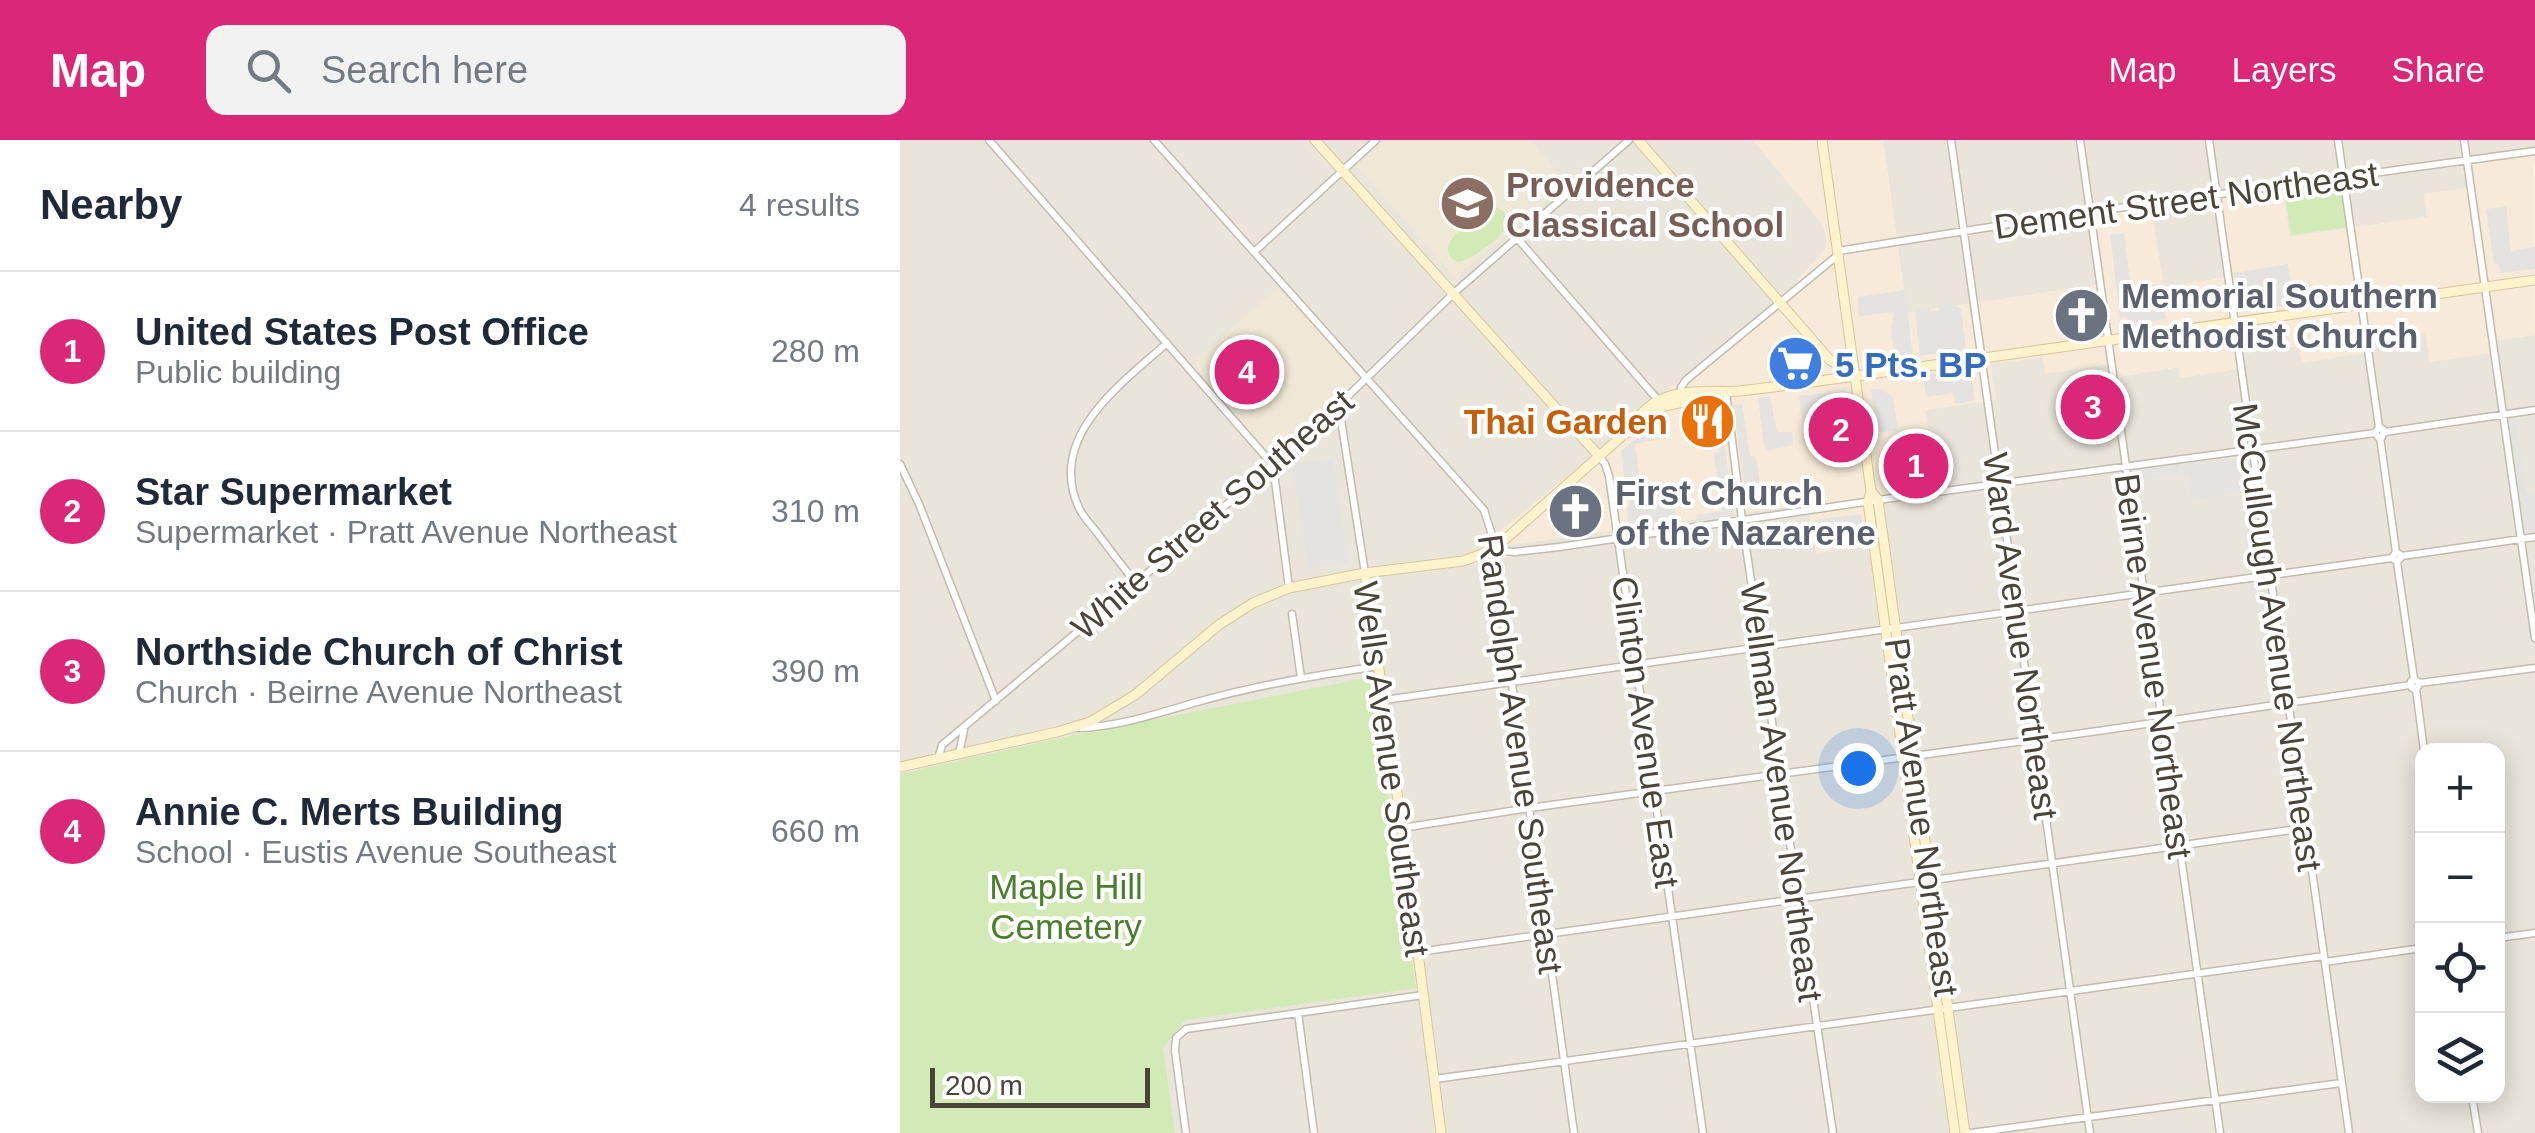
<!DOCTYPE html>
<meta charset="utf-8">
<style>
:root{--surface:#fff;--page:#f2f2f3;--text:#1f2937;--muted:#747a83;--line:#e0e1e3;--accent:#db2777}
body{margin:0;font-family:Helvetica,sans-serif;background:var(--page);color:var(--text)}
.controls{position:absolute;right:30px;bottom:30px;display:grid;overflow:hidden;border-radius:20px;box-shadow:0 5px 25px #0003}
.controls button{width:90px;height:90px;display:grid;place-items:center;padding:0;border:0;border-bottom:2px solid var(--line);background:var(--surface);color:var(--text);font:50px sans-serif}
.scale{position:absolute;left:30px;bottom:25px;width:220px;box-sizing:border-box;padding-left:10px;border:5px solid #4b4439;border-top:0;font-size:28px;line-height:35px;white-space:nowrap;color:#4b4439;-webkit-text-stroke:8px #fff;paint-order:stroke}
.you{position:absolute;left:958px;top:628px;width:35px;height:35px;margin:-25px;border:8px solid #fff;border-radius:50%;background:#1a73e8;box-shadow:0 0 0 15px #1a73e833}
.badge{display:grid;place-items:center;width:65px;height:65px;border-radius:50%;background:var(--accent);color:#fff;font-size:32px;font-weight:700}
.pin{position:absolute;translate:-50% -50%;border:5px solid #fff;box-shadow:0 2px 10px #0006}
.list{margin:0;padding:0;list-style:none}
h2{display:flex;justify-content:space-between;align-items:center;height:130px;margin:0;padding:0 40px;font-size:42px}
h2 small{font-size:32px;font-weight:400;color:var(--muted)}
.list li{display:grid;grid-template-columns:65px 1fr auto;gap:30px;align-items:center;box-sizing:border-box;height:160px;padding:0 40px;border-top:2px solid var(--line)}
.list b{display:block;font-size:38px;white-space:nowrap}
.list p{margin:0;font-size:32px;white-space:nowrap;color:var(--muted)}
.list em{font-size:32px;font-style:normal;color:var(--muted)}
.icon{flex:none;width:55px;height:55px;fill:none;stroke:currentColor;stroke-width:2;stroke-linecap:round;stroke-linejoin:round}
.map{position:relative;flex:none;width:1635px;height:993px;overflow:hidden}
header{display:flex;align-items:center;gap:60px;box-sizing:border-box;height:140px;padding:0 50px;background:var(--accent);color:#fff}
header strong{font-size:48px}
nav{display:flex;gap:55px;margin-inline-start:auto;font-size:35px}
.search{width:700px;height:90px;background:var(--page);display:flex;align-items:center;gap:25px;box-sizing:border-box;padding:0 35px;border-radius:20px;color:var(--muted);font-size:38px}
main{display:flex}
aside{flex:1;background:var(--surface)}
.map>svg:first-child{display:block}
.residential{fill:#eae5da;fill-rule:evenodd}
.commercial{fill:#f7ead8}
.education{fill:#efe8d6}
.green{fill:#d2eab5}
.parking{fill:#e5e3e0}
.lines{fill:none;stroke-linecap:round;stroke-linejoin:round}
.street-casing{stroke:#c2bbae;stroke-width:9}
.secondary-casing{stroke:#d6c79b;stroke-width:11}
.street{stroke:#fff;stroke-width:6}
.secondary{stroke:#fff3cd;stroke-width:9}
.labels{text-anchor:middle;dominant-baseline:central;stroke-width:8;stroke-linejoin:round;paint-order:stroke}
.education-label{font-size:35px;font-weight:bold;fill:#785e54;stroke:#fff;text-anchor:start}
.street-label{font-size:35px;fill:#4b4439;stroke:#fff}
.worship-label{font-size:35px;font-weight:bold;fill:#5b616d;stroke:#fff;text-anchor:start}
.shop-label{font-size:35px;font-weight:bold;fill:#366cbe;stroke:#fff;text-anchor:start}
.food-label{font-size:35px;font-weight:bold;fill:#c56008;stroke:#fff;text-anchor:end}
.park-label{font-size:35px;fill:#4a7f2a;stroke:#fff}
</style>
<header>
<strong>Map</strong>
<div class="search"><svg class="icon" aria-label="search" viewBox="0 0 24 24"><circle cx="10" cy="10" r="6"/><path d="M15 15l6 6"/></svg>Search here</div>
<nav><a>Map</a><a>Layers</a><a>Share</a></nav>
</header>
<main>
<aside>
<h2>Nearby<small>4 results</small></h2>
<ul class="list">
<li><span class="badge">1</span><div><b>United States Post Office</b><p>Public building</p></div><em>280 m</em></li>
<li><span class="badge">2</span><div><b>Star Supermarket</b><p>Supermarket · Pratt Avenue Northeast</p></div><em>310 m</em></li>
<li><span class="badge">3</span><div><b>Northside Church of Christ</b><p>Church · Beirne Avenue Northeast</p></div><em>390 m</em></li>
<li><span class="badge">4</span><div><b>Annie C. Merts Building</b><p>School · Eustis Avenue Southeast</p></div><em>660 m</em></li>
</ul>
</aside>
<div class="map">
<svg width="1635" height="993" viewBox="0 0 1635 993">
<rect width="100%" height="100%" fill="#f6f3ec"/>
<path class="residential" d="M0 0H853L924 86 927 107 878 163 772 246 735 281 581 408 908 364 982 365 1037 355 1025 270 1090 224 1143 217 1146 233 1208 224 1211 238 1279 227 1280 237 1338 229 1336 214 1400 206 1403 223 1469 199 1526 192 1530 221 1598 211 1596 200 1635 195V993H0ZM1522 610H1598V956H1522Z
M983 0H1635V26L1633 14 1573 22 1576 47 1525 54 1527 77 1390 97 1382 49 1320 58 1331 137 1263 147 1251 69 1194 76 1204 144 1007 173Z"/>
<path class="commercial" d="M853 0H983L1007 173 1203 144 1194 75 1251 68 1264 147 1331 137 1320 57 1383 48 1390 97 1527 77 1524 54 1575 47 1573 22 1633 14 1635 195 1597 200 1598 212 1530 222 1525 192 1470 199 1471 212 1402 223 1399 206 1336 214 1338 229 1280 238 1278 227 1210 238 1208 224 1145 234 1142 217 1091 224 1096 260 1025 270 1037 356 982 365 986 403 916 413 907 364 578 409 735 281 772 246 878 163 927 108 924 86Z"/>
<path class="education" d="M485 0H630L668 44 555 138 456 25Z
M382 145 460 237 372 317 293 222Z"/>
<path class="green" d="M1440 43 1447 87 1391 95 1385 51Z
M596 67 604 72C606 80 608 82 605 88 599 100 570 121 558 122 552 118 549 118 548 109 547 96 584 69 596 67Z
M471 537 516 848 285 880 263 908 275 993H0V634L170 596Z"/>
<path class="parking" d="M1606 66 1611 111 1635 107V129L1600 133 1599 125 1594 123 1586 69Z
M1224 93 1231 148 1260 144 1266 179 1229 185 1227 177 1220 178 1210 94Z
M1388 124 1393 164 1347 172 1336 167 1333 133Z
M1005 150 1013 218 995 220 991 189 994 172 959 176 958 157Z
M1054 164 1061 169 1066 210 1049 212 1047 209 1040 210 1039 213 1020 216 1015 171 1020 168 1028 166 1030 172 1039 170V165Z
M1070 229 1075 260 1056 264 1053 253 1026 257 1023 235Z
M982 249 993 257 998 291 978 292 971 250Z
M945 251 947 272 902 278 899 256Z
M870 256 877 292H892L893 305 865 311 858 259Z
M842 264 850 316H856L863 363 847 366 833 265Z
M764 275 769 297 735 304 740 343 770 342 777 380 728 384 727 368 733 356 725 346 721 311Z
M1609 280H1616L1626 353H1635V395L1624 397Z
M823 292 834 376 797 382 796 375 822 371 814 313 819 312 816 293Z
M433 319 448 423 408 429 392 325Z
M1340 319 1345 351 1292 360 1289 334 1243 340 1240 328 1295 320V325Z
M961 374 965 402 919 409 915 380Z"/>
<g class="lines">
<defs>
<path id="street" d="M89 0 373 325 389 448
M254 0 584 370 591 392 674 993
M1051 0 1190 993
M1180 0 1320 993
M1309 0 1449 993
M1438 0 1479 287 1475 293 1478 297H1482L1484 290 1479 287
M1564 0 1635 498
M617 98 758 260
M938 111 1160 76 1635 11
M354 112 476 0
M826 252 842 380 933 993
M781 254V247L786 240 938 115
M439 267 465 433
M1485 292 1635 270
M1480 297 1496 412 1492 418 1497 422 1502 416 1496 412
M700 317 705 324 709 336 803 993
M0 324 19 364 96 561
M594 410 614 412 659 407 985 359 1475 293
M1502 416 1635 397
M1497 422 1514 539 1520 543 1516 549 1512 548 1511 541 1514 539
M236 443C223 427 210 410 198 394 192 386 183 377 179 368 146 297 221 244 267 203
M392 474 401 538
M1520 543 1635 528
M1516 549 1524 610
M484 560 1492 418
M177 588C218 587 259 573 297 562 357 545 418 535 479 526
M59 614 64 590
M38 619 42 605 236 443 415 288 554 153 729 0
M502 688 629 668 1198 591 1510 545
M1598 798 1635 793
M518 812 1405 688
M1425 822 1522 808
M398 873 414 993
M535 939 1424 816
M1572 956 1578 993
M286 993 275 911 276 898 286 889 523 855
M1071 993 1441 943"/>
<path id="secondary" d="M415 0 699 316
M738 0 930 220 953 234
M922 0 971 351 968 362 1055 993
M729 292 764 266 819 255
M971 351 978 360 1065 993
M465 433 502 688 541 993
M0 627 157 592 190 582 235 555 320 484 353 463 389 448 465 433 563 421 593 410 722 296C733 283 746 265 762 259 786 248 814 253 839 251 878 247 917 241 956 236L1635 140"/>
</defs>
<use href="#street" class="street-casing"/>
<use href="#secondary" class="secondary-casing"/>
<use href="#street" class="street"/>
<use href="#secondary" class="secondary"/>
</g>
<defs>
<symbol id="school-disc" viewBox="-11 -11 22 22"><circle r="9.5" fill="#8d6e63" stroke="#fff"/><path d="M0-5L7-2L0 1L-7-2ZM-4 1L0 2.5L4 1V4Q0 6-4 4Z" fill="#fff"/></symbol>
<symbol id="church-disc" viewBox="-11 -11 22 22"><circle r="9.5" fill="#6b7280" stroke="#fff"/><path d="M-1.2-6h2.4v3.5h3.3v2.4h-3.3V6h-2.4V-.1h-3.3v-2.4h3.3Z" fill="#fff"/></symbol>
<symbol id="supermarket-disc" viewBox="-11 -11 22 22"><circle r="9.5" fill="#3f7fe0" stroke="#fff"/><path d="M-6-5.5h2.5l.6 2H6L4.5 2H-2.5L-4.4-4H-6ZM-1.5 3.2a1.3 1.3 0 1 0 .1 0ZM3 3.2a1.3 1.3 0 1 0 .1 0Z" fill="#fff"/></symbol>
<symbol id="restaurant-disc" viewBox="-11 -11 22 22"><circle r="9.5" fill="#e8710a" stroke="#fff"/><path d="M-5-6h1v4h1v-4h1v4h1v-4h1v5L-1.5 .5V6h-2V.5L-5-1ZM5-6V6H3V1.5H1.5Q1.5-4 5-6Z" fill="#fff"/></symbol>
</defs>
<g fill-rule="evenodd">
<use href="#school-disc" x="536" y="32" width="63" height="63"/>
<use href="#church-disc" x="1150" y="144" width="63" height="63"/>
<use href="#supermarket-disc" x="864" y="192" width="63" height="63"/>
<use href="#restaurant-disc" x="776" y="250" width="63" height="63"/>
<use href="#church-disc" x="644" y="340" width="63" height="63"/>
</g>
<g class="labels">
<g class="education-label">
<text x="606" y="44">Providence<tspan x="606" dy="40">Classical School</tspan></text>
</g>
<g class="street-label">
<text transform="translate(1286 60) rotate(-8)">Dement Street Northeast</text>
<text transform="translate(312 374) rotate(-41)">White Street Southeast</text>
<text transform="translate(1121 496) rotate(82)">Ward Avenue Northeast</text>
<text transform="translate(1378 497) rotate(82)">McCullough Avenue Northeast</text>
<text transform="translate(1254 526) rotate(82)">Beirne Avenue Northeast</text>
<text transform="translate(746 592) rotate(82)">Clinton Avenue East</text>
<text transform="translate(621 614) rotate(82)">Randolph Avenue Southeast</text>
<text transform="translate(492 629) rotate(82)">Wells Avenue Southeast</text>
<text transform="translate(882 652) rotate(82)">Wellman Avenue Northeast</text>
<text transform="translate(1022 677) rotate(82)">Pratt Avenue Northeast</text>
</g>
<g class="worship-label">
<text x="1221" y="155">Memorial Southern<tspan x="1221" dy="40">Methodist Church</tspan></text>
<text x="715" y="352">First Church<tspan x="715" dy="40">of the Nazarene</tspan></text>
</g>
<g class="shop-label">
<text x="935" y="224">5 Pts. BP</text>
</g>
<g class="food-label">
<text x="768" y="281">Thai Garden</text>
</g>
<g class="park-label">
<text x="166" y="746">Maple Hill<tspan x="166" dy="40">Cemetery</tspan></text>
</g>
</g>
</svg>
<div class="controls">
<button>+</button>
<button>−</button>
<button><svg class="icon" aria-label="locate" viewBox="0 0 24 24"><circle cx="12" cy="12" r="6"/><path d="M12 2v4M12 18v4M2 12h4M18 12h4"/></svg></button>
<button><svg class="icon" aria-label="layers" viewBox="0 0 24 24"><path d="M12 4l9 5-9 5-9-5zM3 14l9 5 9-5"/></svg></button>
</div>
<div class="scale">200 m</div>
<div class="you"></div>
<div class="pin badge" style="left:1016px;top:326px">1</div>
<div class="pin badge" style="left:941px;top:290px">2</div>
<div class="pin badge" style="left:1193px;top:267px">3</div>
<div class="pin badge" style="left:347px;top:232px">4</div>
</div>
</main>
